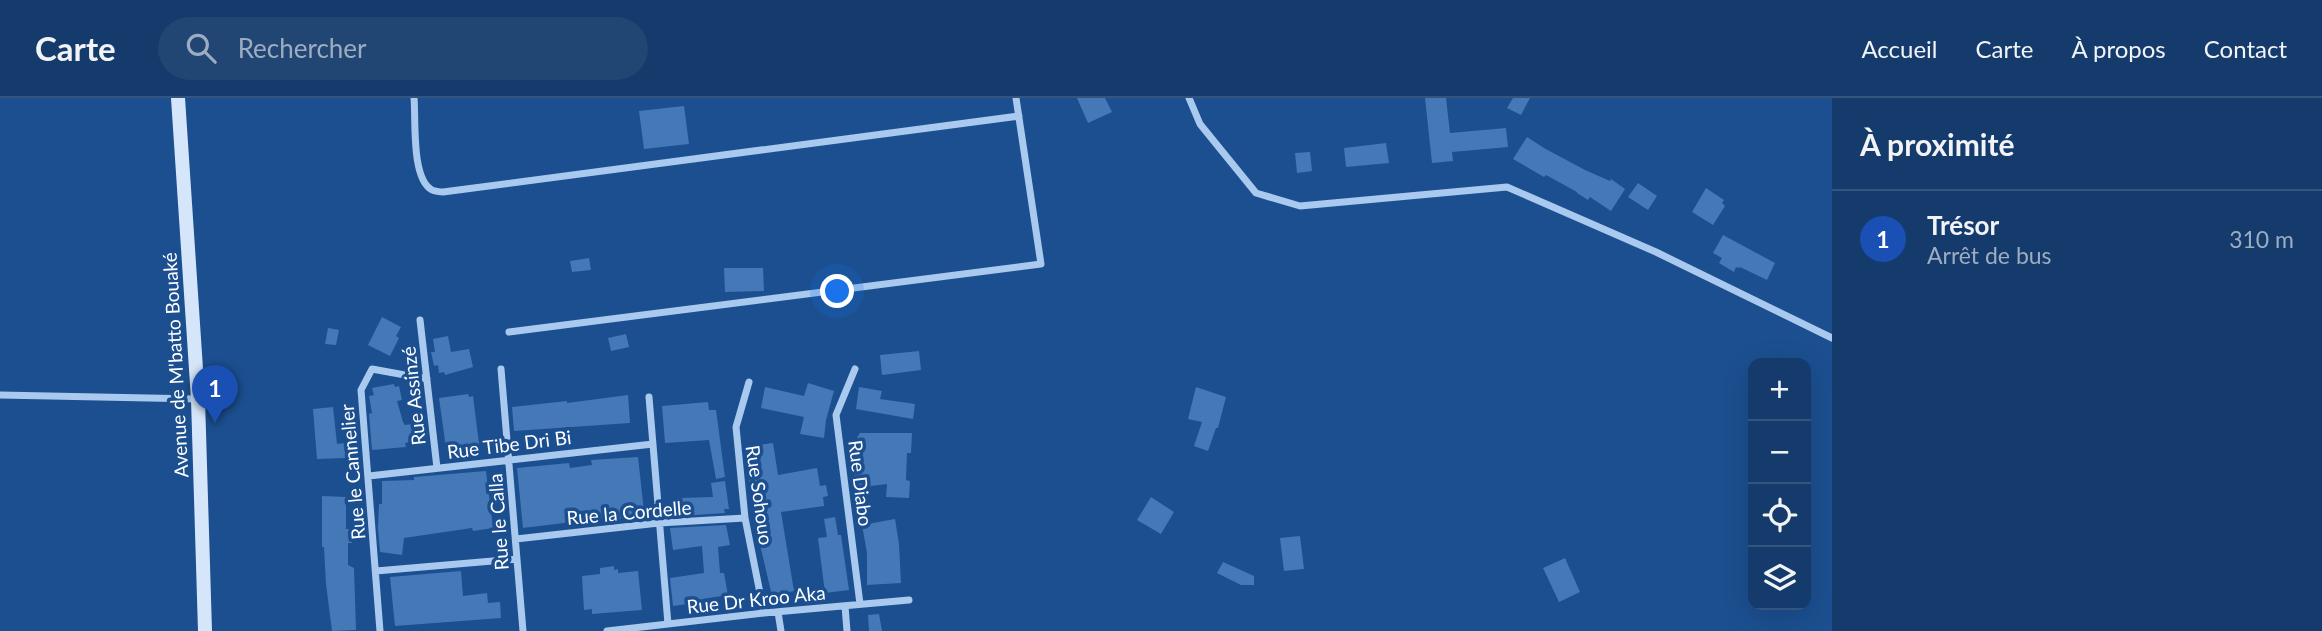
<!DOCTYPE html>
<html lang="fr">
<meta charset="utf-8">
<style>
:root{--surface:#143b6b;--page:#214673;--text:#f1f3f6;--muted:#9dadc1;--line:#33557e;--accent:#ffd166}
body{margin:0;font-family:Lato,sans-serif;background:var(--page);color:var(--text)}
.controls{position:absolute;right:21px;bottom:21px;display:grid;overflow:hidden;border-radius:14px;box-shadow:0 7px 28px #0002}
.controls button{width:63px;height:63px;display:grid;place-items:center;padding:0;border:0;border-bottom:2px solid var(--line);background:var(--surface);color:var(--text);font:35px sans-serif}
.you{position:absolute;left:838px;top:194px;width:24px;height:24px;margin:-18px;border:5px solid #fff;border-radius:50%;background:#1a73e8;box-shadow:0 0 0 10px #1a73e833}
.badge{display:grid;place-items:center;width:46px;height:46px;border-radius:50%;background:var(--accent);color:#fff;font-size:23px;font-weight:700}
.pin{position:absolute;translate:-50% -58px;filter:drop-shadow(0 2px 4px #0008)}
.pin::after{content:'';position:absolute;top:37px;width:24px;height:21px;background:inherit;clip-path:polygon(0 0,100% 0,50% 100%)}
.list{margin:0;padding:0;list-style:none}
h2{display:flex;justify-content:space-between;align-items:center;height:91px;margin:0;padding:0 28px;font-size:30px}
h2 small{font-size:23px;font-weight:400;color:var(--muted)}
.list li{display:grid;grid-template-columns:46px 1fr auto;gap:21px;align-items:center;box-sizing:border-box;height:98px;padding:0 28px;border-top:2px solid var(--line)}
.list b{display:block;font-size:26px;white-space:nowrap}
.list p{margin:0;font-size:23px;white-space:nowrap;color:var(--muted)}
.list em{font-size:23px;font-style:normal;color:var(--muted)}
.icon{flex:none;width:38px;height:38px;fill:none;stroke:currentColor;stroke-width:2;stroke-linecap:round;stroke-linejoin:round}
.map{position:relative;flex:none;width:1832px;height:533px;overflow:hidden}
header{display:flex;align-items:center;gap:42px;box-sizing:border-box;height:98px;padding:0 35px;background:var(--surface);border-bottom:2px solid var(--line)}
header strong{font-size:33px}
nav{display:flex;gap:38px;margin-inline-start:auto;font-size:24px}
.search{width:490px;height:63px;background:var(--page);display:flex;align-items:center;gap:18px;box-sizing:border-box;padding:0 24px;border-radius:38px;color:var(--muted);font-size:26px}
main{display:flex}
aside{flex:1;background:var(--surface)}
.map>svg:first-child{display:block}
.building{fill:#4478b7}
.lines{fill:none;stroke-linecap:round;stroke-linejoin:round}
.street{stroke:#a9c9ee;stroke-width:7}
.secondary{stroke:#d6e6fa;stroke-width:14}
.labels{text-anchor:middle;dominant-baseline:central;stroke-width:7;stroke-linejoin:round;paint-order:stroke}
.street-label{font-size:19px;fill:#fff;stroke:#1b4f8f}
</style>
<header>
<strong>Carte</strong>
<div class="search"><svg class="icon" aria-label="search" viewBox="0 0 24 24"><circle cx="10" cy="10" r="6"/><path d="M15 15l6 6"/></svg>Rechercher</div>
<nav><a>Accueil</a><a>Carte</a><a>À propos</a><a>Contact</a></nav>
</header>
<main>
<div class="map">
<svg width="1832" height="533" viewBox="0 0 1832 533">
<rect width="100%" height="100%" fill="#1b4f8f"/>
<path class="building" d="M1077 0H1105L1112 14 1088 25Z
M1425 0H1446L1450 35 1506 30 1508 49 1452 54 1453 63 1432 65Z
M1513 0H1530L1521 17 1507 10Z
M684 8 689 46 644 51 639 13Z
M1527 39 1544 50 1585 72 1610 83 1611 81 1625 91 1611 113 1590 99 1588 102 1577 95V94L1546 77 1544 79 1513 61Z
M1386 45 1389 65 1346 69 1344 50Z
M1310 54 1312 73 1297 75 1295 55Z
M1638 85 1657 98 1648 112 1628 99Z
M1706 90 1724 102 1722 105 1725 108 1713 127 1692 114Z
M1723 137 1775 165 1767 182 1740 169 1739 170 1736 169 1734 174 1719 165 1722 160 1713 155Z
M589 160 591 172 572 174 570 163Z
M724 170H763L764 193 725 194Z
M382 219 401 229 396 238 399 240 390 258 368 247Z
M328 230 339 232 336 247 325 246Z
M626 236 629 249 611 253 608 240Z
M448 238 451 254 469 251 473 269 445 277 444 274 439 275 438 267 434 268 431 254H435L433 241Z
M919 253 921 272 882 277 880 257Z
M808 285 834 293 826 322 824 340 800 336 804 319 761 310 765 289 804 298Z
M394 286 395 289 399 288 402 302 397 303 403 324 405 327 412 326 415 343 405 345 406 349 372 352 369 316 372 315 369 298 374 297 372 290Z
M859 289 882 293 880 301 915 306 913 321 856 311Z
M1196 289 1226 299 1218 330H1216L1208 353 1194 348 1202 324 1188 321Z
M468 296 469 299 473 298 479 346 446 350 439 300Z
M628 297 630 325 514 333 512 309 567 303V305Z
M708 304 709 312H716L725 379 716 381 709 342 665 345 662 308Z
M333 309 337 346 345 345V360L317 361 313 311Z
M860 335H912L911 355H907L906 382 910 383 909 400 886 399 887 386 855 390 853 346Z
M773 345 778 377 817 370 820 388 826 387 828 398 823 399 824 408 781 414 794 493 772 498 755 425 766 423 762 400 752 402 744 349Z
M638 359 644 413 639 414 640 420 597 421 523 430 517 370 569 365 570 370 592 367 591 362Z
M486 373 493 430 473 433 472 430 404 440 402 457 380 454 378 430 379 406H382V383L414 382V379Z
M725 383 729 411H724L725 415 680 418V400L713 399 711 385Z
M322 398 346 399V431H351L352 445H348V467L354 470 356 532 332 533 326 486 324 449H322Z
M1151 399 1174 414 1161 436 1137 422Z
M835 419 838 437H841L849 492 825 495 818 440 827 439 824 421Z
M895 421 899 446 901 485 867 487V455L862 427Z
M726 427 730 447 718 449 720 475H724L728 497 703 501V504L673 508 670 480 704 475 702 448 673 452 670 430Z
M1300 438 1304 471 1284 473 1280 440Z
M1565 460 1580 494 1559 504 1543 470Z
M1223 464 1254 478V487H1241L1217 475Z
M614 468V472L618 471V475L638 473 642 512 592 516V511L584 512 582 478 600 476V470Z
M461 473 463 498 487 495 488 505 500 504 501 520 395 528 390 479Z
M879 516 882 533H869L868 517Z"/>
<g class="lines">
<path class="street" d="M414 0C416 21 411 81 432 92 432 93 442 94 443 94L1019 18
M1189 0 1200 26 1256 95 1300 108 1507 89 1656 154 1832 240
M420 222 437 370
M509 234 1041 166 1016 0
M501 271 523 533
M855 271 836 317 860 506
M749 284 736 329 745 420 764 515
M0 297 198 301
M649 299 668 526
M369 378 653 346
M516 441 659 425 745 420
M376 473 517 461
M845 508 847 533
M778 514 781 533
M380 533 361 292 372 271 427 281
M607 533 764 515 909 502"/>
<path class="secondary" d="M178 0 198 301 205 533"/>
</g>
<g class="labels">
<g class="street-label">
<text transform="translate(175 267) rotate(-93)">Avenue de M'batto Bouaké</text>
<text transform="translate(413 298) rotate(-96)">Rue Assinzé</text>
<text transform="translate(509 346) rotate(-7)">Rue Tibe Dri Bi</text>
<text transform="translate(352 374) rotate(-95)">Rue le Cannelier</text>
<text transform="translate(861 385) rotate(83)">Rue Diabo</text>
<text transform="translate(760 397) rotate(82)">Rue Sohouo</text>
<text transform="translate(629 414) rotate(-5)">Rue la Cordelle</text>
<text transform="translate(498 424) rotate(-94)">Rue le Calla</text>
<text transform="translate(756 501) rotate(-6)">Rue Dr Kroo Aka</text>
</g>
</g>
</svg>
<div class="controls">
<button>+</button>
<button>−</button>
<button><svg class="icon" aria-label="locate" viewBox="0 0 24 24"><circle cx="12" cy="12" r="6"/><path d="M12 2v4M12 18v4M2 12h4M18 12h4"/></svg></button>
<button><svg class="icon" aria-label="layers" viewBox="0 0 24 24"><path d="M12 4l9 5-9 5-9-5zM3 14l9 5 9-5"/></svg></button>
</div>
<div class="you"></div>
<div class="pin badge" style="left:215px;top:325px;background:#1a4fb4">1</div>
</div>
<aside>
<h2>À proximité<small></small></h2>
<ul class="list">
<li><span class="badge" style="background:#1a4fb4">1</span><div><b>Trésor</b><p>Arrêt de bus</p></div><em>310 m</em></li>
</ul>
</aside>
</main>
